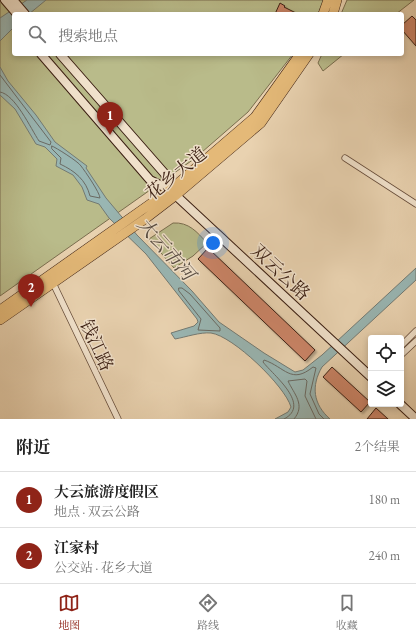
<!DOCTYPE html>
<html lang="zh">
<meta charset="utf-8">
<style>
:root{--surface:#fff;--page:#f6f6f6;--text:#222;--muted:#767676;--line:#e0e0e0;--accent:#8f2418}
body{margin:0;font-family:"EB Garamond","Noto Serif SC",serif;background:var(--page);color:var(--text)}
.controls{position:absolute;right:12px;bottom:12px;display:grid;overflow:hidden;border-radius:4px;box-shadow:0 2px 6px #0003}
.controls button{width:36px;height:36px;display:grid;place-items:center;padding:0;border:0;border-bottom:1px solid var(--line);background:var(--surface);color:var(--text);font:20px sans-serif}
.you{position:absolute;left:213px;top:243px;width:14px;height:14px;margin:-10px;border:3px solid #fff;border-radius:50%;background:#1a73e8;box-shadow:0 0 0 6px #1a73e833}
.badge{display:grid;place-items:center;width:26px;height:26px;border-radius:50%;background:var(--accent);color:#fff;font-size:13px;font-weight:700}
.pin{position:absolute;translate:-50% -33px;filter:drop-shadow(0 1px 2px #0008)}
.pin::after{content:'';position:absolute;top:21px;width:14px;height:12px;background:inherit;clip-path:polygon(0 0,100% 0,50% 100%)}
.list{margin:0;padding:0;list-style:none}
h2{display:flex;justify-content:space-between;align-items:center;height:52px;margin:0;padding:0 16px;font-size:17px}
h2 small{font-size:13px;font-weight:400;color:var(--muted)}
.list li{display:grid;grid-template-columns:26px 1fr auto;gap:12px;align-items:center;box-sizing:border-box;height:56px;padding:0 16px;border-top:1px solid var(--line)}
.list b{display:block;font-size:15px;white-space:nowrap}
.list p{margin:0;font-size:13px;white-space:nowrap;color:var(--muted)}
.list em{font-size:13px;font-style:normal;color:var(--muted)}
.icon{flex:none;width:22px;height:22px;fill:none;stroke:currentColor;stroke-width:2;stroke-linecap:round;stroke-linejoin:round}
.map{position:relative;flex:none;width:416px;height:419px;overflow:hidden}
.search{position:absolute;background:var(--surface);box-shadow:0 2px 6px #0003;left:12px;right:12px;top:12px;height:44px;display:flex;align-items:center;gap:10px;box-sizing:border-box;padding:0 14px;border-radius:4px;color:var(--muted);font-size:15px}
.sheet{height:164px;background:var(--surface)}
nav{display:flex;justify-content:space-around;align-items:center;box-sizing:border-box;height:56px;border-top:1px solid var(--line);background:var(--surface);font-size:11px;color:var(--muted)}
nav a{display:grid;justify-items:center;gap:2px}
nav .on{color:var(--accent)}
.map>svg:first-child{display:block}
.green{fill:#b9bb8a;stroke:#7a6d4e}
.water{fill:#99b6b3;stroke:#737a73}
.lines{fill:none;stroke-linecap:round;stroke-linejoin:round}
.shore{stroke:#6a6a63;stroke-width:1}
.building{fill:#cc8567;stroke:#3b1f13;filter:url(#shadow)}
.street-casing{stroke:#664c3a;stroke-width:7}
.secondary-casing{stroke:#3b1f13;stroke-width:10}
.primary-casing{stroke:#3b1f13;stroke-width:10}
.street{stroke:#f1e2cc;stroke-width:5.5}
.secondary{stroke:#f1e2cc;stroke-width:8}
.primary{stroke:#e4b978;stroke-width:9}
.labels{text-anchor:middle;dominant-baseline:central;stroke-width:3;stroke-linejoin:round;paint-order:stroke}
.street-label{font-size:18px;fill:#3b1f13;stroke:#f1e2cc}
.water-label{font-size:19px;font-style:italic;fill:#574c43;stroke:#f1e2cc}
</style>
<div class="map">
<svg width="416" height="419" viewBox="0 0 416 419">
<defs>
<filter id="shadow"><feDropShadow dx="2" dy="2" stdDeviation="1" flood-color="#0004"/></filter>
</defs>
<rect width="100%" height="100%" fill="#e9d2b0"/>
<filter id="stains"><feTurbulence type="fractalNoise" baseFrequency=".005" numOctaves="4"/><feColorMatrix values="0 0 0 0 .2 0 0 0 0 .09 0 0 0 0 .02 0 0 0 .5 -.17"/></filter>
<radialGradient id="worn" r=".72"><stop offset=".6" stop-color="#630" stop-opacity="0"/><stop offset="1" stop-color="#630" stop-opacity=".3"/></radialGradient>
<path class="green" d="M0 0H324L318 14H14V54H293L248 112 194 159 0 296Z
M347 0H414L396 14H341Z
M322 54H344L323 71 318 63Z
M173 223C189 222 197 232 207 243L193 256 174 268 149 239Z"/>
<path class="water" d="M27 0H46L29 14H14V27L0 41V18Z
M0 67 8 81 36 115 55 142 87 166 86 168 106 198 137 235 192 291 219 322 264 353 295 372 303 370 322 355 416 268V280L322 367C311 386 313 404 330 419H275L288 412 291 407C285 386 233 336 211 333 200 332 186 337 175 339L171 333 194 326 198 322 197 319 146 254 109 218 99 204 87 200 82 187 73 175 56 166 57 159 45 147 36 144 15 109 0 95Z"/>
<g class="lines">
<path class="shore" d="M0 75 51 142 50 145 39 141C31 129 15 94 0 92
M52 146C55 147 79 162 81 166 85 171 100 193 100 198L90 196C86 180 75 171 60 164L61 158 52 149Z
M179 288H182L190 294 220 328V331L198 330 201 319 179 291Z
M284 419C312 405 273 375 263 362L264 360C285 367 291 385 313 367L316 368 310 394 319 414 324 419
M294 419C306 405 294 394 288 381L305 379 307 381 305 396 316 419"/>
</g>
<path class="building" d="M280 3 285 6 284 7 298 14H275Z
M412 16 416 20V46L402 30V25Z
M208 248 315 350 305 361 198 259Z
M332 367 370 402 361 412 323 377Z
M376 408 388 419H367Z"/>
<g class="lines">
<defs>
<path id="street" d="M345 158 416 204
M53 283 118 419
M401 346 416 331
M401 355 416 341"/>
<path id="secondary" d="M5 0 17 14
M13 0 25 14
M41 54 150 180 170 190 371 377
M60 54 165 174 170 190
M400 404 416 419"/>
<path id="primary" d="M323 14 328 0
M333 14 337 0
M0 310 170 190 255 117 300 54
M0 320 145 219 175 196 261 123 309 54"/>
</defs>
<use href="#street" class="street-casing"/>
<use href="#secondary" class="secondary-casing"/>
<use href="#primary" class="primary-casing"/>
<use href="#street" class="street"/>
<use href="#secondary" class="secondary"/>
<use href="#primary" class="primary"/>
</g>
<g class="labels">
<g class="street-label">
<text transform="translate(176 173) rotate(-39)">花乡大道</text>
<text transform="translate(281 272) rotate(43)">双云公路</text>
<text transform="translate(97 345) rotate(65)">钱江路</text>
</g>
<g class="water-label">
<text transform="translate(166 249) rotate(49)">大云市河</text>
</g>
</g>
<rect width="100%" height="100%" filter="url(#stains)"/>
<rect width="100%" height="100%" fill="url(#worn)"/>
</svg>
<div class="controls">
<button><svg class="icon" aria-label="locate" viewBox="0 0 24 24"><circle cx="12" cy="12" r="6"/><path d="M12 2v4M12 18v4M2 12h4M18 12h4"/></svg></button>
<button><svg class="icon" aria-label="layers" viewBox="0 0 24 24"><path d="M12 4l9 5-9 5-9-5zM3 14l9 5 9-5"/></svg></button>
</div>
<div class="you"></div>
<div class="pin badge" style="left:110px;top:135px">1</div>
<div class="pin badge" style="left:31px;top:307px">2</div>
<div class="search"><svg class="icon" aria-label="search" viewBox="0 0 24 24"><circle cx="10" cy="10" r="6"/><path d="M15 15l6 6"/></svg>搜索地点</div>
</div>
<section class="sheet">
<h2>附近<small>2个结果</small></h2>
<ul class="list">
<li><span class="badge">1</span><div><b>大云旅游度假区</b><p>地点 · 双云公路</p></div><em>180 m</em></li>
<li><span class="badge">2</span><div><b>江家村</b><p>公交站 · 花乡大道</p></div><em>240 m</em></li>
</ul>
</section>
<nav>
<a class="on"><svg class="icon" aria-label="map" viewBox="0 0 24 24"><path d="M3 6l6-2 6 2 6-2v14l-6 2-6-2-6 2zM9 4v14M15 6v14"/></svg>地图</a>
<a><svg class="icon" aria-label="directions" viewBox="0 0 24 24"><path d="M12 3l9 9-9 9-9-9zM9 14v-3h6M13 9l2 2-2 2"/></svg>路线</a>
<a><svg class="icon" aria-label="saved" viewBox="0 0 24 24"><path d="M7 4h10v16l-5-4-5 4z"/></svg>收藏</a>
</nav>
